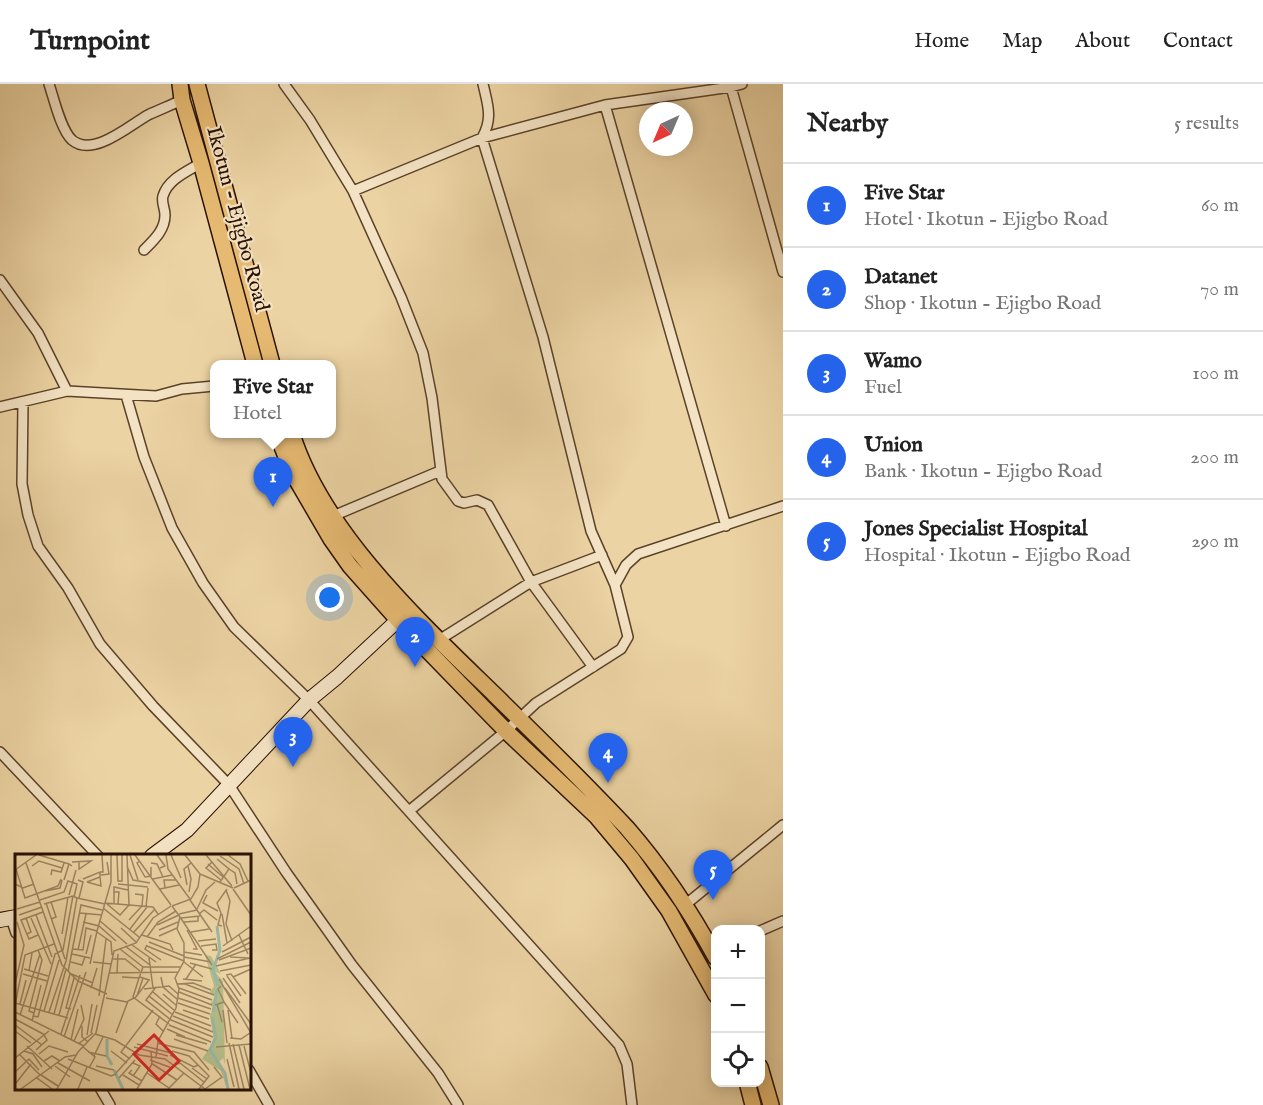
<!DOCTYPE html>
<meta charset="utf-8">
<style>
:root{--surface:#fff;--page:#f2f2f2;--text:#222;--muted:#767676;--line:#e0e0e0;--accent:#2563eb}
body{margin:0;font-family:"IM FELL English",serif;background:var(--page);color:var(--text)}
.controls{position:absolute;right:18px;bottom:18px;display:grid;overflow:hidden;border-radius:12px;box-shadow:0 3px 15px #0003}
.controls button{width:54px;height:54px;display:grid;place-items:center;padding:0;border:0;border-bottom:2px solid var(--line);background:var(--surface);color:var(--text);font:30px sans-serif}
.compass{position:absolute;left:639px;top:18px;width:54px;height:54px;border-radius:50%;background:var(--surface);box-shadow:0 3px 15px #0003;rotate:224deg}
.you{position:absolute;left:330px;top:514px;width:21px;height:21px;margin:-15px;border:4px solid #fff;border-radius:50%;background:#1a73e8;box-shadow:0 0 0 9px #1a73e833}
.badge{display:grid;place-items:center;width:39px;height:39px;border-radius:50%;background:var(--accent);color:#fff;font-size:20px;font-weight:700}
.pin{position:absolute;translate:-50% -50px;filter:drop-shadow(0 2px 3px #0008)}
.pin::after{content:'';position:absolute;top:32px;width:21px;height:18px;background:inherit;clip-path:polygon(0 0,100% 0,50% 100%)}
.popup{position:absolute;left:210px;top:276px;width:126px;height:78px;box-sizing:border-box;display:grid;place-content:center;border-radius:12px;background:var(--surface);filter:drop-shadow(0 2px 4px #0005);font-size:20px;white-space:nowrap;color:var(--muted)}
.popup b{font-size:22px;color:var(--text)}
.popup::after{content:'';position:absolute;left:50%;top:100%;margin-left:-12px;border:12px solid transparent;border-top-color:var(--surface)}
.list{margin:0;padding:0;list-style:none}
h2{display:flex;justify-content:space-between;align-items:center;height:78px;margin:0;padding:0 24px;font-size:26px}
h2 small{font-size:20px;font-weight:400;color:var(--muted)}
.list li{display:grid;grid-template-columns:39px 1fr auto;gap:18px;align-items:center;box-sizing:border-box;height:84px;padding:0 24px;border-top:2px solid var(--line)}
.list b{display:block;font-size:22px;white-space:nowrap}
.list p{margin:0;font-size:20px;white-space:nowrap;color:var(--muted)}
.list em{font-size:20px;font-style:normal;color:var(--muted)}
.icon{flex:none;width:33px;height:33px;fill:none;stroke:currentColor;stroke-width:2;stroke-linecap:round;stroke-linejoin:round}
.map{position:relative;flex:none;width:783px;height:1021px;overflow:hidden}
header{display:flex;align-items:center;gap:36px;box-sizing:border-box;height:84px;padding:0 30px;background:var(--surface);border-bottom:2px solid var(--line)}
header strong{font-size:28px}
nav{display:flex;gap:33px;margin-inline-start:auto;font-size:21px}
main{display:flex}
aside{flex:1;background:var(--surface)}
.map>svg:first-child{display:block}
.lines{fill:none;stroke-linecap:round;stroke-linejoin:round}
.street-casing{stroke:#5a4229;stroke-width:12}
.secondary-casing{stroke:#291100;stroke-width:16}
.primary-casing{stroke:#291100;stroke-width:18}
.street{stroke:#f3e2c3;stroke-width:9}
.secondary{stroke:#f3e2c3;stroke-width:14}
.primary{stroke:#e6ba72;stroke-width:15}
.labels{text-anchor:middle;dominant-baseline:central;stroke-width:4.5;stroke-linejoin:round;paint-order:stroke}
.street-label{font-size:21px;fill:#291100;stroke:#f3e2c3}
.inset-river{fill:none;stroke:#99b8a3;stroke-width:3}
.inset-road{fill:none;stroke:#9e8562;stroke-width:1.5}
.view{fill:#d62828;fill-opacity:0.15;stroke:#d62828;stroke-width:3}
.inset-edge{fill:none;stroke:#291100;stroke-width:3}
</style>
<header>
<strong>Turnpoint</strong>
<nav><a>Home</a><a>Map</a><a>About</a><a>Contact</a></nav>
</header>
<main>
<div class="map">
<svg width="783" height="1021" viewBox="0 0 783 1021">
<rect width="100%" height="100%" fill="#ecd3a3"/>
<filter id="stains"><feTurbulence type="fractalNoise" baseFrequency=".00333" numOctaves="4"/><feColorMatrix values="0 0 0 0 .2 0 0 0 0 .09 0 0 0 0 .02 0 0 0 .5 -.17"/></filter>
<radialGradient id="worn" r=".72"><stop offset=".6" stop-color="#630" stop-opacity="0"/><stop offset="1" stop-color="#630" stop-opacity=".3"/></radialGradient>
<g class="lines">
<defs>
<path id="street" d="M49 0C54 15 61 46 72 56 93 74 130 41 148 31 159 26 171 21 182 16
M284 0 310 36 353 107 401 213 423 269 432 314 442 395 458 417 464 419 477 416 488 421 531 498 593 583
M731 3 783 188
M605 21 726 442
M353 107 482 54 605 21 731 3 742 0
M144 166C154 156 165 146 165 131 165 124 161 118 163 112 168 95 188 87 201 79
M0 196 38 249 67 307
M126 311 144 373 172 444 203 499 234 543 309 616 619 961 627 980 632 1021
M23 318 22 400 28 431 38 462 68 504 100 560 153 622 229 701 286 788 352 881 438 989 458 1021
M0 323 67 307 156 312 182 305 214 302
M333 432 440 387
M615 501 626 481 638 470 783 422
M439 556 531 498 602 471
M0 668 98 772
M409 727 506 647 536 619 621 565 628 553 615 501 591 447 543 253 482 54C493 34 488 22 483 0
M685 821 783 741
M11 834 16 849
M760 847 783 837
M249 986 269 1021
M100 1004 110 1021"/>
<path id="secondary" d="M152 772 187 746 309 616 337 593 398 536
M0 836 16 833"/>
<path id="primary" d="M180 0 182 16 201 79 255 280
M197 0 272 280
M277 350 292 388 331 455 350 482 398 536 506 647 596 732 632 775 669 827 716 911
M292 350C323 449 421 539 495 611 539 654 584 698 627 744 661 783 691 828 716 874
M760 983 771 1021
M747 998 753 1021"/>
</defs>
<use href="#street" class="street-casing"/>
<use href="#secondary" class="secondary-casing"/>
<use href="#primary" class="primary-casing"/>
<use href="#street" class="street"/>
<use href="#secondary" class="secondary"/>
<use href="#primary" class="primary"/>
</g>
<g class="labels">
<g class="street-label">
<text transform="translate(237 135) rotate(75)">Ikotun - Ejigbo Road</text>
</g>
</g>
<g transform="translate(15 770)">
<rect width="236" height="236" fill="#ecd3a3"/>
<path d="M190 101 196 102 206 120 200 118 208 127 210 210 208 204 204 208 209 220 212 235 206 217 187 205 199 187 195 161 199 154 195 150 201 143 195 138 199 132Z" fill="#b4bd89"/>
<path class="inset-river" d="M202 72 205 96 198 116 203 132M198 158 202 136M197 163 201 183 195 196 210 219 213 235M92 185V202L97 211M99 216 108 235"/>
<path class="inset-road" d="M24 1 54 10M102 1 103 27H107V1M112 1 114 51M115 1 123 26M120 1 156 51M142 1 150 12 145 14M151 1 153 15 175 45M156 1 166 24M191 1 217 32M213 1 225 10 233 27M205 2 224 15 229 30M202 5 214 15 205 28M125 7 122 9 130 23 136 22V13M57 8 76 7 64 15V8M197 8 191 14 206 26M11 9 47 111 63 127 92 140M136 9 142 10 148 23M193 10 208 23M17 12 24 7 47 14M112 12 118 26 135 29M173 12 176 25 174 38M1 15 10 44 43 32 46 25M214 15 220 19 222 30M0 16 21 1M85 18H88L87 1M185 20 218 34M36 21 37 16 46 18 49 9M86 21 94 20 92 8M68 25 85 18V23L72 28M138 25 157 21M49 26 54 10 57 12M63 26 68 28 64 44M72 28 86 32 85 23M0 30 8 34 19 30M103 30 133 33M172 31 169 15 176 9M150 34 149 26H161M219 34 236 26M145 35 164 31M218 35 236 61M211 36 215 47 211 70 217 87M30 37 45 34 47 26M99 38V33L113 36M120 40 128 41 127 52M54 41 61 16M192 41 188 49 203 57M62 44 90 50M25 46 49 38 53 27 62 30 59 43M175 46 197 78M36 48 41 63 36 65M31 49 44 87M90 49 138 53 143 60M29 50 58 42M92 50 105 61 114 51M99 50V38H104L103 50M157 52 176 45 183 33 185 20 170 1M131 53 133 34M88 54 124 83M2 55 25 48M182 55 191 36 200 28M65 59 87 61M164 60 182 56M184 60 189 56 202 66M207 60 212 89M4 61 27 53M21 61 37 103M165 63 197 111M11 64 16 78 12 80M16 64 36 110M166 64 185 62M114 66 127 52M85 67 112 90M68 68 84 72 101 87M169 68 183 67V63M142 71 164 61M207 72 203 71 206 59 202 49 212 35M106 74 121 88M115 75 132 53M144 76 163 68M172 76 182 95H178M82 78 96 88 97 101M176 78 194 75M118 79 140 55M47 80 53 43M23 81 14 85 6 66 28 58M127 81 155 90 158 96M224 81 233 100M144 82 162 74M132 83 143 68 161 57M44 87 50 105M183 87 201 85M134 88 169 102M117 91 141 108M132 91 130 95 146 106M110 92 135 111M132 92 169 107M186 92 201 90 202 96H197M208 92 236 72M58 95 68 96 71 74 82 77 96 28V1M105 95 128 113M63 96 71 60M169 98 187 101M207 98 236 83M57 100 75 104M71 100 76 81M169 103 196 108M215 103 234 104M134 104 138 134M98 105H110L125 117M202 105 236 88M204 106 236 94M56 108 67 111 70 103M78 108 96 110M169 108 188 123M175 109 197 115M75 110 82 77M201 112 235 104M9 115 33 122M14 117 17 99M205 117 236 111M53 118 66 51 87 56M54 119 78 129M95 119 163 118M102 119 103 100M8 120 32 127M211 121 216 120 231 140M212 122 226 142M107 123 124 124 128 113H166M146 123 148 133 163 146M218 123 236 115M124 124 118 143 154 170M208 124 225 149M168 125 187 127M171 125 181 110M204 125 236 179M0 130 9 91 2 68M162 130 178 129 196 136M170 130 199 141M206 132 203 135 209 148M141 133 134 142 158 161M76 134 82 114M164 134 197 146M210 134 236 170M129 135 154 132 163 140M138 138 160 157M164 138 197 151M148 140 162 152M84 142 91 85M122 142 128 124M134 142 131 146 156 166M91 144 112 148M120 144 134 126 125 123M163 144 196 155M0 149 53 164M163 149 195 160M5 150 11 126M202 150 207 168M0 151 10 101 39 90M200 151 209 148 223 169M56 155 51 154 59 124M168 156 194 165M208 156 212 189M213 156 217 184M29 157 44 106M0 158 69 192M34 158 51 107 62 44 58 42M160 158 196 172M19 159 14 157 27 106 23 96M39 160 51 115M5 161 25 100M44 161 55 120M18 162 23 163 40 100 48 96 58 42M145 162 141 170 149 178M158 162 198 178M0 165 30 181M156 166 198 183M17 167 26 131M0 171 27 191M154 171 196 188M67 172V183L73 188M152 175 170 183M0 177 16 189M76 179 82 151M101 179 113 147 119 144M46 180 65 121M80 180 100 186 124 201 150 205 190 235M72 181 77 150M161 181 192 190M49 183 71 118M215 184 226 185 235 179M159 185 193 197M56 186 63 155M59 187 69 165 66 151M142 189 179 198 194 216M214 189 224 235M63 190 78 179M122 190 156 199M218 190 229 235M224 191 235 235M12 192 37 215M229 192 236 219M68 193 80 203 74 214M119 193 153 202M201 193 236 190M21 196 32 186 29 181M9 197 18 200 27 213M96 197 112 209M157 197 174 202 194 222 184 235M73 198 91 202M4 200 25 221M24 200 34 192 53 198M155 201 179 213 183 211M79 202 88 183M141 203 143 187 161 154 164 135 160 124 169 107V89L162 75 165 63 157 52M0 204 34 177M53 205 96 222 101 220M115 205 106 198 138 156M212 205 219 233M135 206 157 214M29 207 37 202 45 207M43 209 75 227M118 209 125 212 118 222M136 209 162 226M159 211 165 209 189 228M40 212 55 223M81 212 99 216M177 214 192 225M117 216 114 219 127 227M0 218 14 205 24 216M101 219 119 199M132 219 154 234M26 221 43 232M108 221 124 231M22 224 37 235M104 224 120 206M1 229 16 210M6 235 50 203 61 201M42 235 63 198 81 179 99 97 121 89 138 64 156 52M63 235 72 213M122 235 137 210 136 198M153 235 169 219M190 235 207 223 199 213"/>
<path class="view" d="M139 181 164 207 144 226 119 200Z"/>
<rect width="236" height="236" class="inset-edge"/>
</g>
<rect width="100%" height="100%" filter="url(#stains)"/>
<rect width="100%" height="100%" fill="url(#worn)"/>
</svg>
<div class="controls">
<button>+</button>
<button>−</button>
<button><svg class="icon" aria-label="locate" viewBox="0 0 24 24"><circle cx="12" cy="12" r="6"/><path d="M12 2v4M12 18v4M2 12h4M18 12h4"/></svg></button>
</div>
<svg class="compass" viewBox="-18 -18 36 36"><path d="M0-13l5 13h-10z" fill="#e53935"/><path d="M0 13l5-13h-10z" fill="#767676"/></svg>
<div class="you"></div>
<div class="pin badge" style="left:273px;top:423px">1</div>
<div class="popup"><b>Five Star</b>Hotel</div>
<div class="pin badge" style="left:415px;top:583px">2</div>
<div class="pin badge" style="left:293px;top:683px">3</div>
<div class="pin badge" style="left:608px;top:699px">4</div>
<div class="pin badge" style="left:713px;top:816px">5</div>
</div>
<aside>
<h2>Nearby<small>5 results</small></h2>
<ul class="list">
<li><span class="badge">1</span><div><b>Five Star</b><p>Hotel · Ikotun - Ejigbo Road</p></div><em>60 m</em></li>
<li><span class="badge">2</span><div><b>Datanet</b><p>Shop · Ikotun - Ejigbo Road</p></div><em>70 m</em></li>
<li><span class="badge">3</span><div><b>Wamo</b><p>Fuel</p></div><em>100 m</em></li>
<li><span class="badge">4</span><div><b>Union</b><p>Bank · Ikotun - Ejigbo Road</p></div><em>200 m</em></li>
<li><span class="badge">5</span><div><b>Jones Specialist Hospital</b><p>Hospital · Ikotun - Ejigbo Road</p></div><em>290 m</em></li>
</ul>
</aside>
</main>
